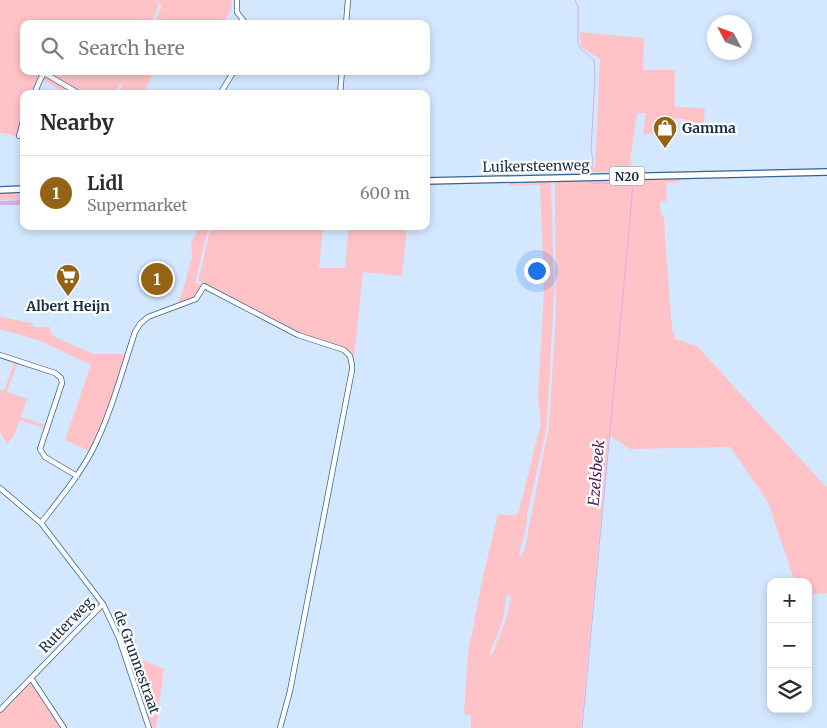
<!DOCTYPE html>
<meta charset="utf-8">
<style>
:root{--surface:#fff;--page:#f7f7f7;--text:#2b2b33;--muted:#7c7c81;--line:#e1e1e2;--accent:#946414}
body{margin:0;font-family:Merriweather,serif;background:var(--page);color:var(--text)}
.controls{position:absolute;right:15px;bottom:15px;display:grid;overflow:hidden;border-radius:10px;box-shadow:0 2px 8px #0003}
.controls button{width:45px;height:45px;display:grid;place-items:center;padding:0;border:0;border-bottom:1px solid var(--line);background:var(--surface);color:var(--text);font:25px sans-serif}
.compass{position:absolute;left:707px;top:15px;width:45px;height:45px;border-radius:50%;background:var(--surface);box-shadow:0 2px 8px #0003;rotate:311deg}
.you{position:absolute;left:536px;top:270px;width:18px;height:18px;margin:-12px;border:4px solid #fff;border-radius:50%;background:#1a73e8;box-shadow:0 0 0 8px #1a73e833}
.badge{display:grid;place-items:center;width:32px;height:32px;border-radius:50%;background:var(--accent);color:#fff;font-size:16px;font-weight:700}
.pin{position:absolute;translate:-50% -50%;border:2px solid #fff;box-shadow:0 1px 5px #0006}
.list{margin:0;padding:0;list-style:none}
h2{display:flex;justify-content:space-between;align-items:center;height:65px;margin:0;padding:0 20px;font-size:21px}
h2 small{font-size:16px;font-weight:400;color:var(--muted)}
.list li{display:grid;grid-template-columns:32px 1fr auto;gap:15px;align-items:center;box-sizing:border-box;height:75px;padding:0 20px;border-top:1px solid var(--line)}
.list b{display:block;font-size:19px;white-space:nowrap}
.list p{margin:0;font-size:16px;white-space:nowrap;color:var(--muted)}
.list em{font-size:16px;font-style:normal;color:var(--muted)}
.icon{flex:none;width:28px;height:28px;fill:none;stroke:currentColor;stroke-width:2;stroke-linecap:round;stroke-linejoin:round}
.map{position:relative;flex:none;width:827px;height:728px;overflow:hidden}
.search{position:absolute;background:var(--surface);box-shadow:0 2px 8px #0003;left:20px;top:20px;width:410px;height:55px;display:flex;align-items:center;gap:12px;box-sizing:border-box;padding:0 18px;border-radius:10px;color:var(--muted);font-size:19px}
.panel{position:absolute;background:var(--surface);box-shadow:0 2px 8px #0003;left:20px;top:90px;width:410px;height:140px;border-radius:10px}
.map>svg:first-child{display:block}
.green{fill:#ffc2c7;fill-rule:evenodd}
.water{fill:#d3b1e6}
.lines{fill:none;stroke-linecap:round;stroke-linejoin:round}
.stream{stroke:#d3b1e6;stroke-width:1}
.minor-casing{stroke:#366397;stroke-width:6}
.major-casing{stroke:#366397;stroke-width:8}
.minor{stroke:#fff;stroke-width:4.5}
.major{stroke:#fff;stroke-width:5.5}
.labels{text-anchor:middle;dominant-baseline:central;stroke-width:4.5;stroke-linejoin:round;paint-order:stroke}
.shield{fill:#fff;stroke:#5f6c7b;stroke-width:1}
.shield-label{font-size:12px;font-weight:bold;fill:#1a2d43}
.poi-label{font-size:14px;font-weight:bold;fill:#1a2d43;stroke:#fff;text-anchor:start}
.street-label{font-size:14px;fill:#1a2d43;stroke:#fff}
.water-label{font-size:15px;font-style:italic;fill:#4d2361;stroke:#fff}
</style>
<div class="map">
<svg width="827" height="728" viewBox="0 0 827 728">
<rect width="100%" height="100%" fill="#d3e7ff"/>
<path class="green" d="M0 0H153L159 4 151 24H24V71H154L144 92 146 94H119L122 85 120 84 115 94H67L40 78 33 94H24V117L16 136 0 133Z
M155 0H232L231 10 223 24 182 22 181 24H154L162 5Z
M580 32 644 38 643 70H675V107L705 108 703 135 684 133 685 119H676L674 133 643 134 646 113H637L631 154 630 172H592V167H595L600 59 581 47Z
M680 178 679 182 666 183 667 201H660L661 215 664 216 665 239 672 328 675 339 697 346 827 488V593L808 594V582H795L768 502 730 447 630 449 609 435 581 728H471V715L464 714 468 653 483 577 498 514 515 516 519 511 541 423 538 398 544 291 540 185 509 186V181H551L554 290 547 426 527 515V523L519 554 521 556 525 548 549 426 556 314 555 181ZM507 595 511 596 507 617 492 655H489L502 623Z
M0 194H24V200H0Z
M201 226H209L195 282 202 286 195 298 177 305 183 290 192 257 191 242Z
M211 226H323L319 268H345L349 226H407L402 276 363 272 354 358 349 353 298 334 198 281Z
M0 317 32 323 34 327H50L51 333 57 338 93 354H127L100 432 90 451 65 440 91 365 38 340 0 329Z
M14 363 17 364 7 392 27 399 21 417 45 425 44 428 20 420 14 436 7 444 0 432V390L4 391Z
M128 654 164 669 156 728H153Z
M30 682H31L62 728H0V707Z"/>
<path class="water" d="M21 200V205H0V201Z"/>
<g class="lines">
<path class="stream" d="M575 0 578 7V45L581 49 594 60 595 77 591 150 593 160 591 172
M591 182V183L633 184 630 217
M582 728 630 220"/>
<defs>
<path id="minor" d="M237 0V12L246 24
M346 24 348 0
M34 94 41 78 44 73 80 94
M220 94 234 71
M340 94 342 71
M19 136 24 118
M0 355 55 373 61 378 62 383 40 449 45 457 77 476
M0 488 41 523 103 604 119 638 149 728
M41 523C59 500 78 477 92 451 111 414 122 371 135 332L140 324 148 317 196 299 204 286 298 335 344 350 350 356 352 365V370L290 691 280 728
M31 678 64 728
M0 710 103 604"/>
<path id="major" d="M426 181 827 172
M0 190 24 189"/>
</defs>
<use href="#minor" class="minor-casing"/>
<use href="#major" class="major-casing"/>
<use href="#minor" class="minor"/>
<use href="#major" class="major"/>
</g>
<defs>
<symbol id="shop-pin" viewBox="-11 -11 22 30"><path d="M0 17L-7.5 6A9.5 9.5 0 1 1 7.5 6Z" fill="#946414" stroke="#fff"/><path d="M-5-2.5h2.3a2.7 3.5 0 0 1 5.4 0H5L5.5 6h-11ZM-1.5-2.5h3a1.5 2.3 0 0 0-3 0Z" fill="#fff"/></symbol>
<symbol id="supermarket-pin" viewBox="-11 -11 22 30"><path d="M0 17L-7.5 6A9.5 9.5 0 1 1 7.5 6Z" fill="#946414" stroke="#fff"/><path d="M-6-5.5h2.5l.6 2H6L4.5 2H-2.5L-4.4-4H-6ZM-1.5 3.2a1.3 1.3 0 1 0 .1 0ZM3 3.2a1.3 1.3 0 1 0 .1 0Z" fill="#fff"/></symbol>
</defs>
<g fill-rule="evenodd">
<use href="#shop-pin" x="651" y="114" width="28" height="38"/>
<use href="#supermarket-pin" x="54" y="262" width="28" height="38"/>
</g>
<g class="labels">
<rect class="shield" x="609.5" y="166.5" width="35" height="19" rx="4"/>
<g class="shield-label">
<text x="627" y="176">N20</text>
</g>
<g class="poi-label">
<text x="682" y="128">Gamma</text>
<text x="68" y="306" text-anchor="middle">Albert Heijn</text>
</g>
<g class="street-label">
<text transform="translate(536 166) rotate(-1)">Luikersteenweg</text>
<text transform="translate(66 625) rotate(-46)">Rutterweg</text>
<text transform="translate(137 662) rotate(70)">de Grunnestraat</text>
</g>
<g class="water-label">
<text transform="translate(596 473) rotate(-85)">Ezelsbeek</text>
</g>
</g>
</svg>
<div class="controls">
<button>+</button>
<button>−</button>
<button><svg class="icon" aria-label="layers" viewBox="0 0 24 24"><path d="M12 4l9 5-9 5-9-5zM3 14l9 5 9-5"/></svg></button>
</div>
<svg class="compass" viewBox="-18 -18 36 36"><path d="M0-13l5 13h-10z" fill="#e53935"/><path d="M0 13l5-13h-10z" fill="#7c7c81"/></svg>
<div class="you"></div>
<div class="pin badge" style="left:157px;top:279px">1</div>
<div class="search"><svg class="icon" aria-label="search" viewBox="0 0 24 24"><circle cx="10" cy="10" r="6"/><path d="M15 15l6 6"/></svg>Search here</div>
<section class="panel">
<h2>Nearby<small></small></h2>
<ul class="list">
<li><span class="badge">1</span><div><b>Lidl</b><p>Supermarket</p></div><em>600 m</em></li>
</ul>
</section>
</div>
